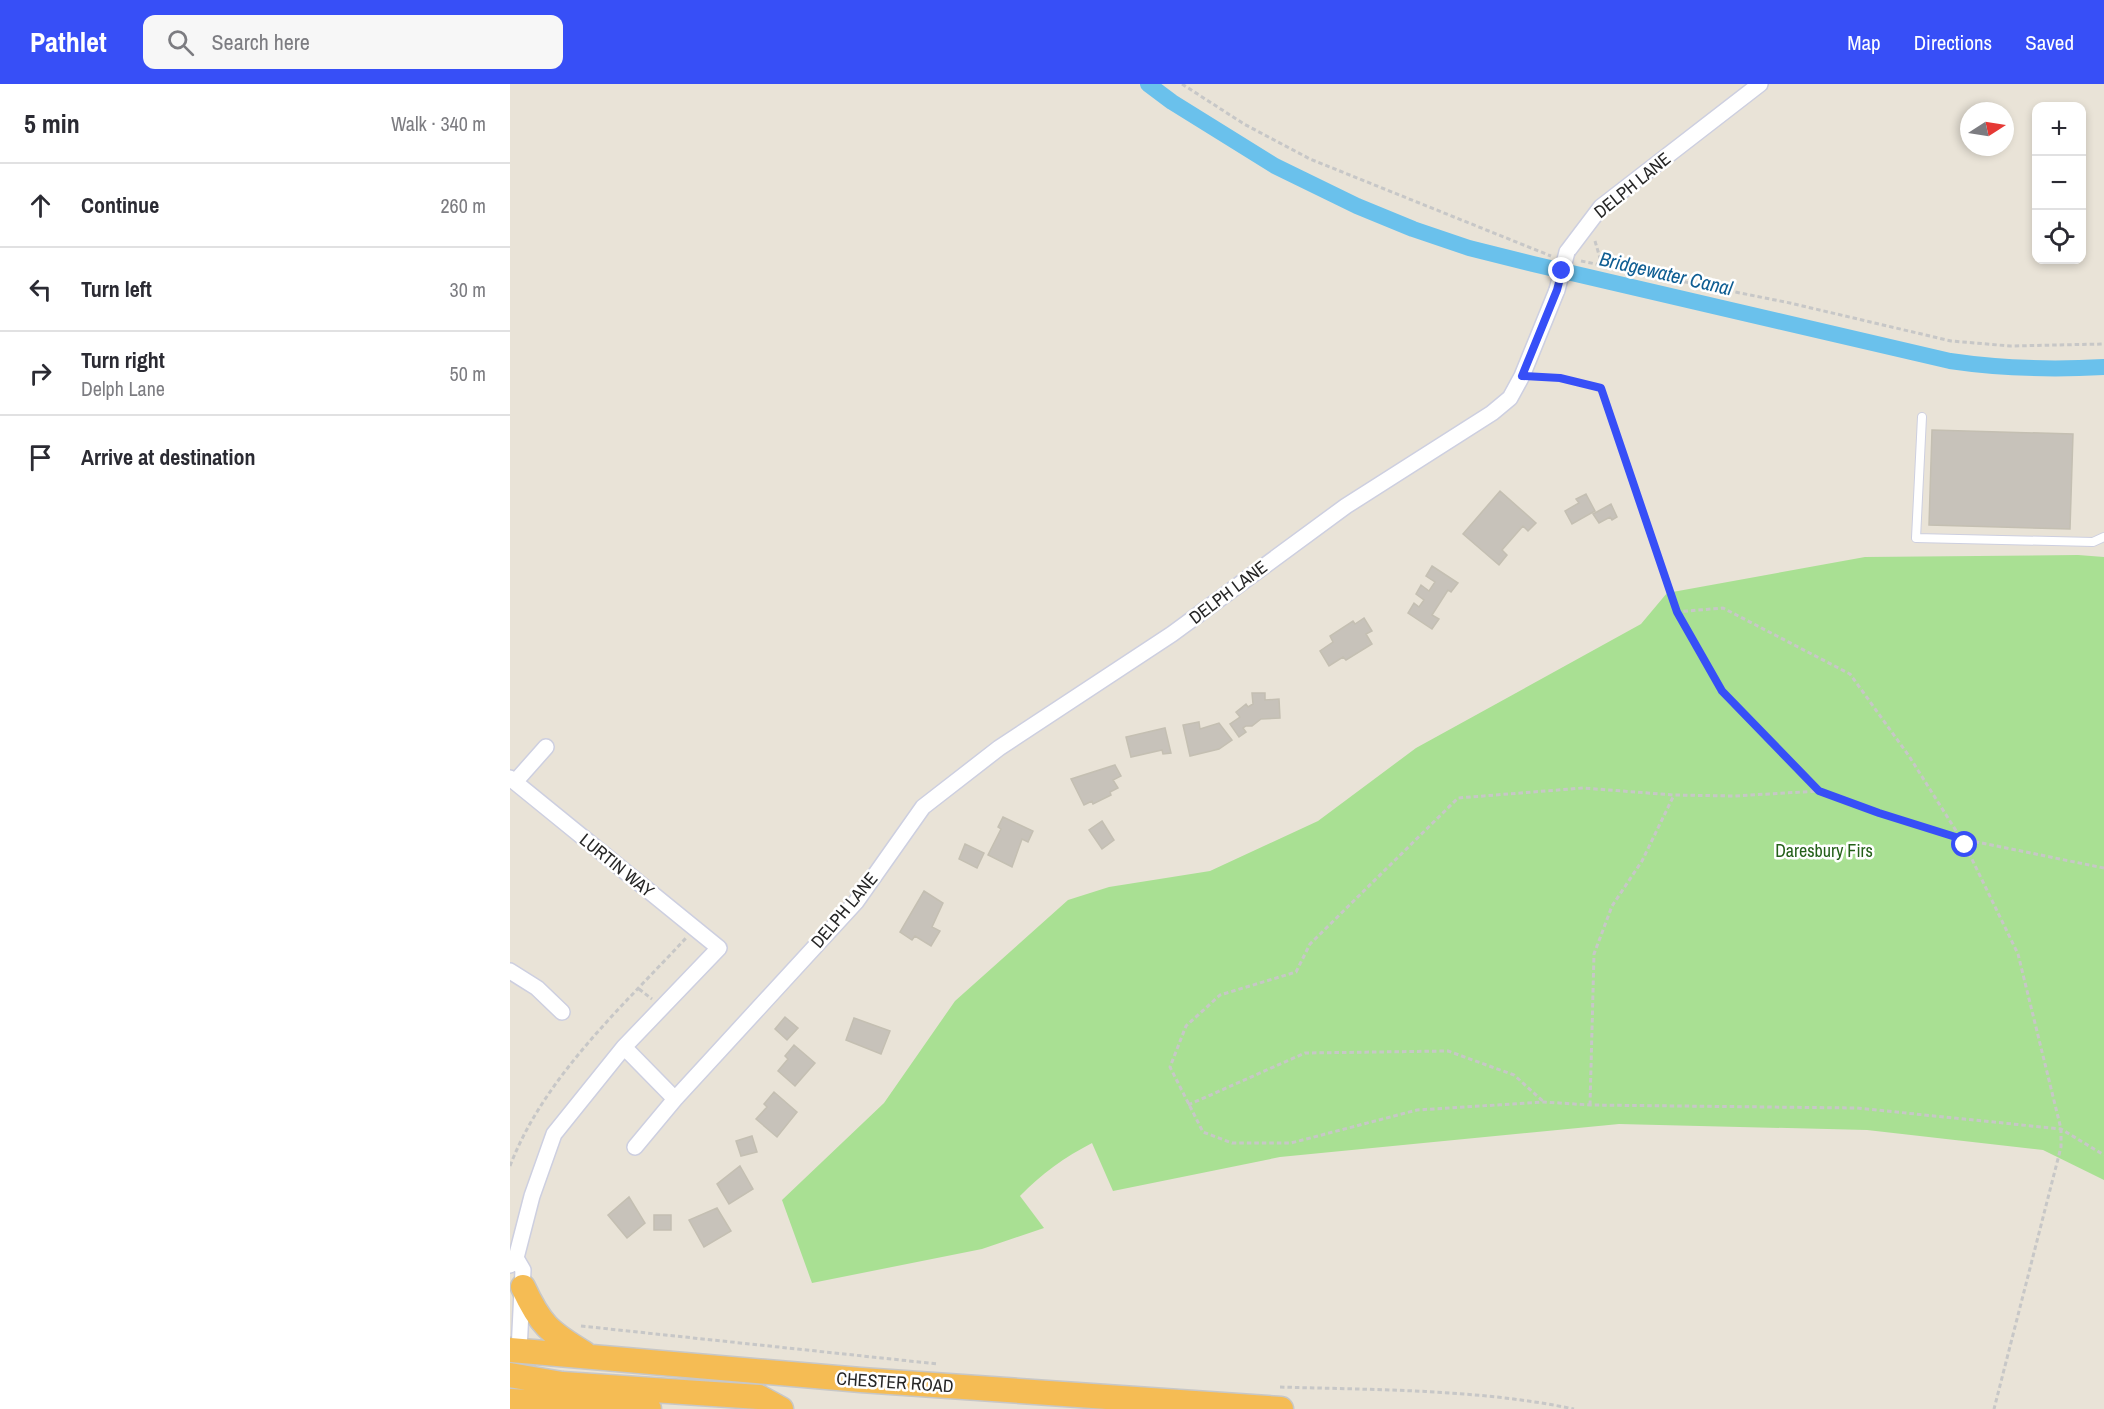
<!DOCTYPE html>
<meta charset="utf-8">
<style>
:root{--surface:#fff;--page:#f7f7f7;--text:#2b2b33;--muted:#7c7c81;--line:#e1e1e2;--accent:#374ff7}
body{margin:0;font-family:"Archivo Narrow",sans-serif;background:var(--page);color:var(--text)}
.controls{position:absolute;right:18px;top:18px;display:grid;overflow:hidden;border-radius:12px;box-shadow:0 3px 9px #0003}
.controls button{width:54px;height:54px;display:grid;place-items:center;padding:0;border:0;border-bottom:2px solid var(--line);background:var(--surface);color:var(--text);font:30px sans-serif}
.compass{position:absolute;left:1450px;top:18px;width:54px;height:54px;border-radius:50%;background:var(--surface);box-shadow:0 3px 9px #0003;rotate:78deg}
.stop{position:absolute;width:18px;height:18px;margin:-14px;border:4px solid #374ff7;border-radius:50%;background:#fff}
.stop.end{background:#374ff7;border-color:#fff;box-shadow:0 2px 6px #0008}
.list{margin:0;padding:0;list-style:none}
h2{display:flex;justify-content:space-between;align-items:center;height:78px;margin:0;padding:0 24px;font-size:26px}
h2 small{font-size:20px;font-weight:400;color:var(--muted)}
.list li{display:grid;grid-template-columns:39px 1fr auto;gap:18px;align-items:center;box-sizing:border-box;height:84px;padding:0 24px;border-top:2px solid var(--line)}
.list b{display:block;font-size:22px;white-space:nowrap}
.list p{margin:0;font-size:20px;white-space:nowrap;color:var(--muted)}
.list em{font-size:20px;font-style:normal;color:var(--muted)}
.icon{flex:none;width:33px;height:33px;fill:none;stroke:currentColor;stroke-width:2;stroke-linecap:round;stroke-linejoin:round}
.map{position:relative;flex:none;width:1594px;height:1325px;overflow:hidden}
header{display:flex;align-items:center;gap:36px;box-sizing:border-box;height:84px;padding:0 30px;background:var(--accent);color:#fff}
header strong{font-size:28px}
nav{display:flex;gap:33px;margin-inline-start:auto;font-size:21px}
.search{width:420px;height:54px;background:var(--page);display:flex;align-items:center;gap:15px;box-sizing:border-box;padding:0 21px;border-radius:12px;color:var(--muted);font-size:22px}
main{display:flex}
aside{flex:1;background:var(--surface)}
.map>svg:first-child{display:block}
.green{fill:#a9e093}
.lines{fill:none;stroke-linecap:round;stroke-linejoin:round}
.canal{stroke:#6ac1ec;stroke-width:16}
.building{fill:#c7c2ba;stroke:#c4bfb2;stroke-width:1.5}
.service-casing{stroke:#cdcfe0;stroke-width:10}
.minor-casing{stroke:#cdcfe0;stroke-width:18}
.trunk-casing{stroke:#c7c7c7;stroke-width:27}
.path{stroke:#c7c7c7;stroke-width:3;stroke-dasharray:4.5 3;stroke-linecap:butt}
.service{stroke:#fff;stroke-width:8}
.minor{stroke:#fff;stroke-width:15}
.trunk{stroke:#f5bc54;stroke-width:24}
.minor-bridge-casing{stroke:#cdcfe0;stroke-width:18;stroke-linecap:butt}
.minor-bridge{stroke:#fff;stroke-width:15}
.route{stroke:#374ff7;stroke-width:8}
.labels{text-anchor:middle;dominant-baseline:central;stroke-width:5;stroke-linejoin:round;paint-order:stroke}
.street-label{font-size:18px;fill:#262626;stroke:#fff}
.park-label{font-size:18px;fill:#246019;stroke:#fff}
.water-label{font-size:20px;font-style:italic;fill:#0e5d92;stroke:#fff}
</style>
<header>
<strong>Pathlet</strong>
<div class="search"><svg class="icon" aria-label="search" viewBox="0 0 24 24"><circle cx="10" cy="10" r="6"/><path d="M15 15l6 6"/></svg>Search here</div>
<nav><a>Map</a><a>Directions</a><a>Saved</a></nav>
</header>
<main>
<aside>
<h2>5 min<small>Walk · 340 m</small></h2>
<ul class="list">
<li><svg class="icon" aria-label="ahead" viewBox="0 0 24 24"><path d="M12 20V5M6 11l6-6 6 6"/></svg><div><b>Continue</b></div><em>260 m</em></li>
<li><svg class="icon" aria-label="left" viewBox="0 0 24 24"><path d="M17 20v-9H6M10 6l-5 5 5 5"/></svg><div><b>Turn left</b></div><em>30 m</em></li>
<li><svg class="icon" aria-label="right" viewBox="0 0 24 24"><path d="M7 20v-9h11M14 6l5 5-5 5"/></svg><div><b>Turn right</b><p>Delph Lane</p></div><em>50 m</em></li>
<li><svg class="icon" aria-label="arrive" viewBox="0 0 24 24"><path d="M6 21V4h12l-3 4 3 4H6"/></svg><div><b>Arrive at destination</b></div></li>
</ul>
</aside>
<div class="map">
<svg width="1594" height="1325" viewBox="0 0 1594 1325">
<rect width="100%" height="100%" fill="#e9e3d7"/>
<path class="green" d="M1568 471 1594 473V1096L1533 1066 1357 1046 1109 1040 770 1073 603 1107 582 1059C555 1073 531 1090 510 1112L534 1144 472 1165 302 1199 272 1116 374 1019 445 917 558 816 599 803 700 787 808 737 906 664 1131 540 1157 509 1355 473Z"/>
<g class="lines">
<path class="canal" d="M638 0 662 18 765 82 847 122 903 145 959 164 1023 180 1440 277C1494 285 1540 286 1594 283"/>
</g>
<path class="building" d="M1422 346 1563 350 1560 445 1419 441Z
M990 407 1026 439 1018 447 1013 442 992 466 997 471 989 481 953 450Z
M1076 410 1085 427 1062 440 1055 427 1069 419 1066 415Z
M1101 420 1107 433 1102 436 1100 433 1089 439 1083 430Z
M922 482 948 499 941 508 938 506 922 531 929 535 922 545 898 529 904 519 909 523 914 516 906 510 911 501 919 507 925 498 916 492Z
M854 534 862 547 856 550 862 560 836 576 833 573 819 582 810 567 823 558 820 552 843 537 845 540Z
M742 609H755V616L769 615 770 634 751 635 742 642H736L733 644 736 648 729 653 720 640 730 633 726 628 736 620 738 623 743 620Z
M689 638 690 645 709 639 722 656 709 665 680 672 673 641Z
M655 644 661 669 653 670 652 666 621 673 616 653Z
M605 681 611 692 603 696 608 704 600 708 601 711 583 720 582 717 574 721 561 695Z
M493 733 523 747 518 758 512 755 502 783 478 771 491 745 488 743Z
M592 737 604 756 592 765 579 746Z
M455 760 474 769 467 784 449 775Z
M414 807 433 819 422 843 430 847 421 862 405 852 402 856 390 848Z
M275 933 288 944 277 956 265 945Z
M344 934 380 947 371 970 336 956Z
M284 961 305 979 285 1002 268 987 278 975 275 972Z
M264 1008 287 1028 267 1053 246 1035 257 1023 254 1020Z
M242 1052 247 1068 231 1072 226 1057Z
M230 1082 243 1105 219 1120 207 1100Z
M119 1113 135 1139 117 1154 98 1131Z
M207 1124 221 1147 194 1163 179 1136Z
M144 1131H161V1146H144Z"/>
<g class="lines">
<defs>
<path id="service" d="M1412 333 1406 454 1583 458 1594 453"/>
<path id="minor" d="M1057 168 1091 123 1250 0
M0 694 209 864 114 963 44 1050 22 1112 6 1174 0 1181
M5 698 36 663
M0 887 27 904 52 928
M114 963 165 1015
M125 1063 165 1015 346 818 413 723 489 664 662 550 836 422 982 329 1000 314 1012 292 1047 206
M6 1174 13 1186 9 1267"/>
<path id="trunk" d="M13 1203C30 1240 39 1248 74 1269
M0 1266 351 1296 771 1325
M0 1291 52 1300 249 1313 271 1325
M0 1317 139 1325"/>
</defs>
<use href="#service" class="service-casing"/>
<use href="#minor" class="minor-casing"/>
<use href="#trunk" class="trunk-casing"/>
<path class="path" d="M672 0 734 40 800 75 1041 172
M1085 157 1092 181
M1071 177 1280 219 1441 257 1500 262 1594 260
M1026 293 1050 294 1091 304 1166 528 1212 607 1309 707
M1166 528 1213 524 1340 590 1399 672 1455 761 1508 870 1551 1045V1063L1484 1325
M1594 784 1452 755 1369 729 1309 707 1224 712 1164 711 1073 704 948 714 800 860 786 888 710 911 676 942 660 983 693 1048 722 1059H781L907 1026 1034 1018 1080 1021 1347 1024 1551 1045 1594 1071
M129 905 142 915
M678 1021 795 969 938 967 1004 991 1034 1018
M1080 1021 1084 870 1102 822 1132 777 1164 711
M0 1082C34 993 112 923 176 854
M71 1242 428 1280
M770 1303C867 1306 968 1305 1064 1325"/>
<use href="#service" class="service"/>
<use href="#minor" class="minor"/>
<use href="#trunk" class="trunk"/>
<defs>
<path id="minor-bridge" d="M1047 206 1057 168"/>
</defs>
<use href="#minor-bridge" class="minor-bridge-casing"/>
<use href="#minor-bridge" class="minor-bridge"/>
</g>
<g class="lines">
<path class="route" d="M1052 187 1047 206 1012 292 1050 294 1091 304 1167 528 1212 607 1309 707 1369 729 1452 755 1455 761"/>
</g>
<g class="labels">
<g class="street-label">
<text transform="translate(1122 101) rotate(-39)">DELPH LANE</text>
<text transform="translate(718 508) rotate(-37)">DELPH LANE</text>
<text transform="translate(107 781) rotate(39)">LURTIN WAY</text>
<text transform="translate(334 826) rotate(-50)">DELPH LANE</text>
<text transform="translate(385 1298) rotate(4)">CHESTER ROAD</text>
</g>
<g class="park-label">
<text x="1314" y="766">Daresbury Firs</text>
</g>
<g class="water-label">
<text transform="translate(1156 189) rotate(13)">Bridgewater Canal</text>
</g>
</g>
</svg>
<div class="controls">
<button>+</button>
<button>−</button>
<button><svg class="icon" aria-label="locate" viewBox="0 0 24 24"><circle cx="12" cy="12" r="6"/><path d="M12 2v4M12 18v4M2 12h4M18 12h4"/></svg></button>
</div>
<svg class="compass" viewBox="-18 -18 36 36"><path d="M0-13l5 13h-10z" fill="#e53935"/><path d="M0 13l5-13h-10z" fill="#7c7c81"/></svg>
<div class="stop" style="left:1455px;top:761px"></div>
<div class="stop end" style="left:1052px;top:187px"></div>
</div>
</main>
